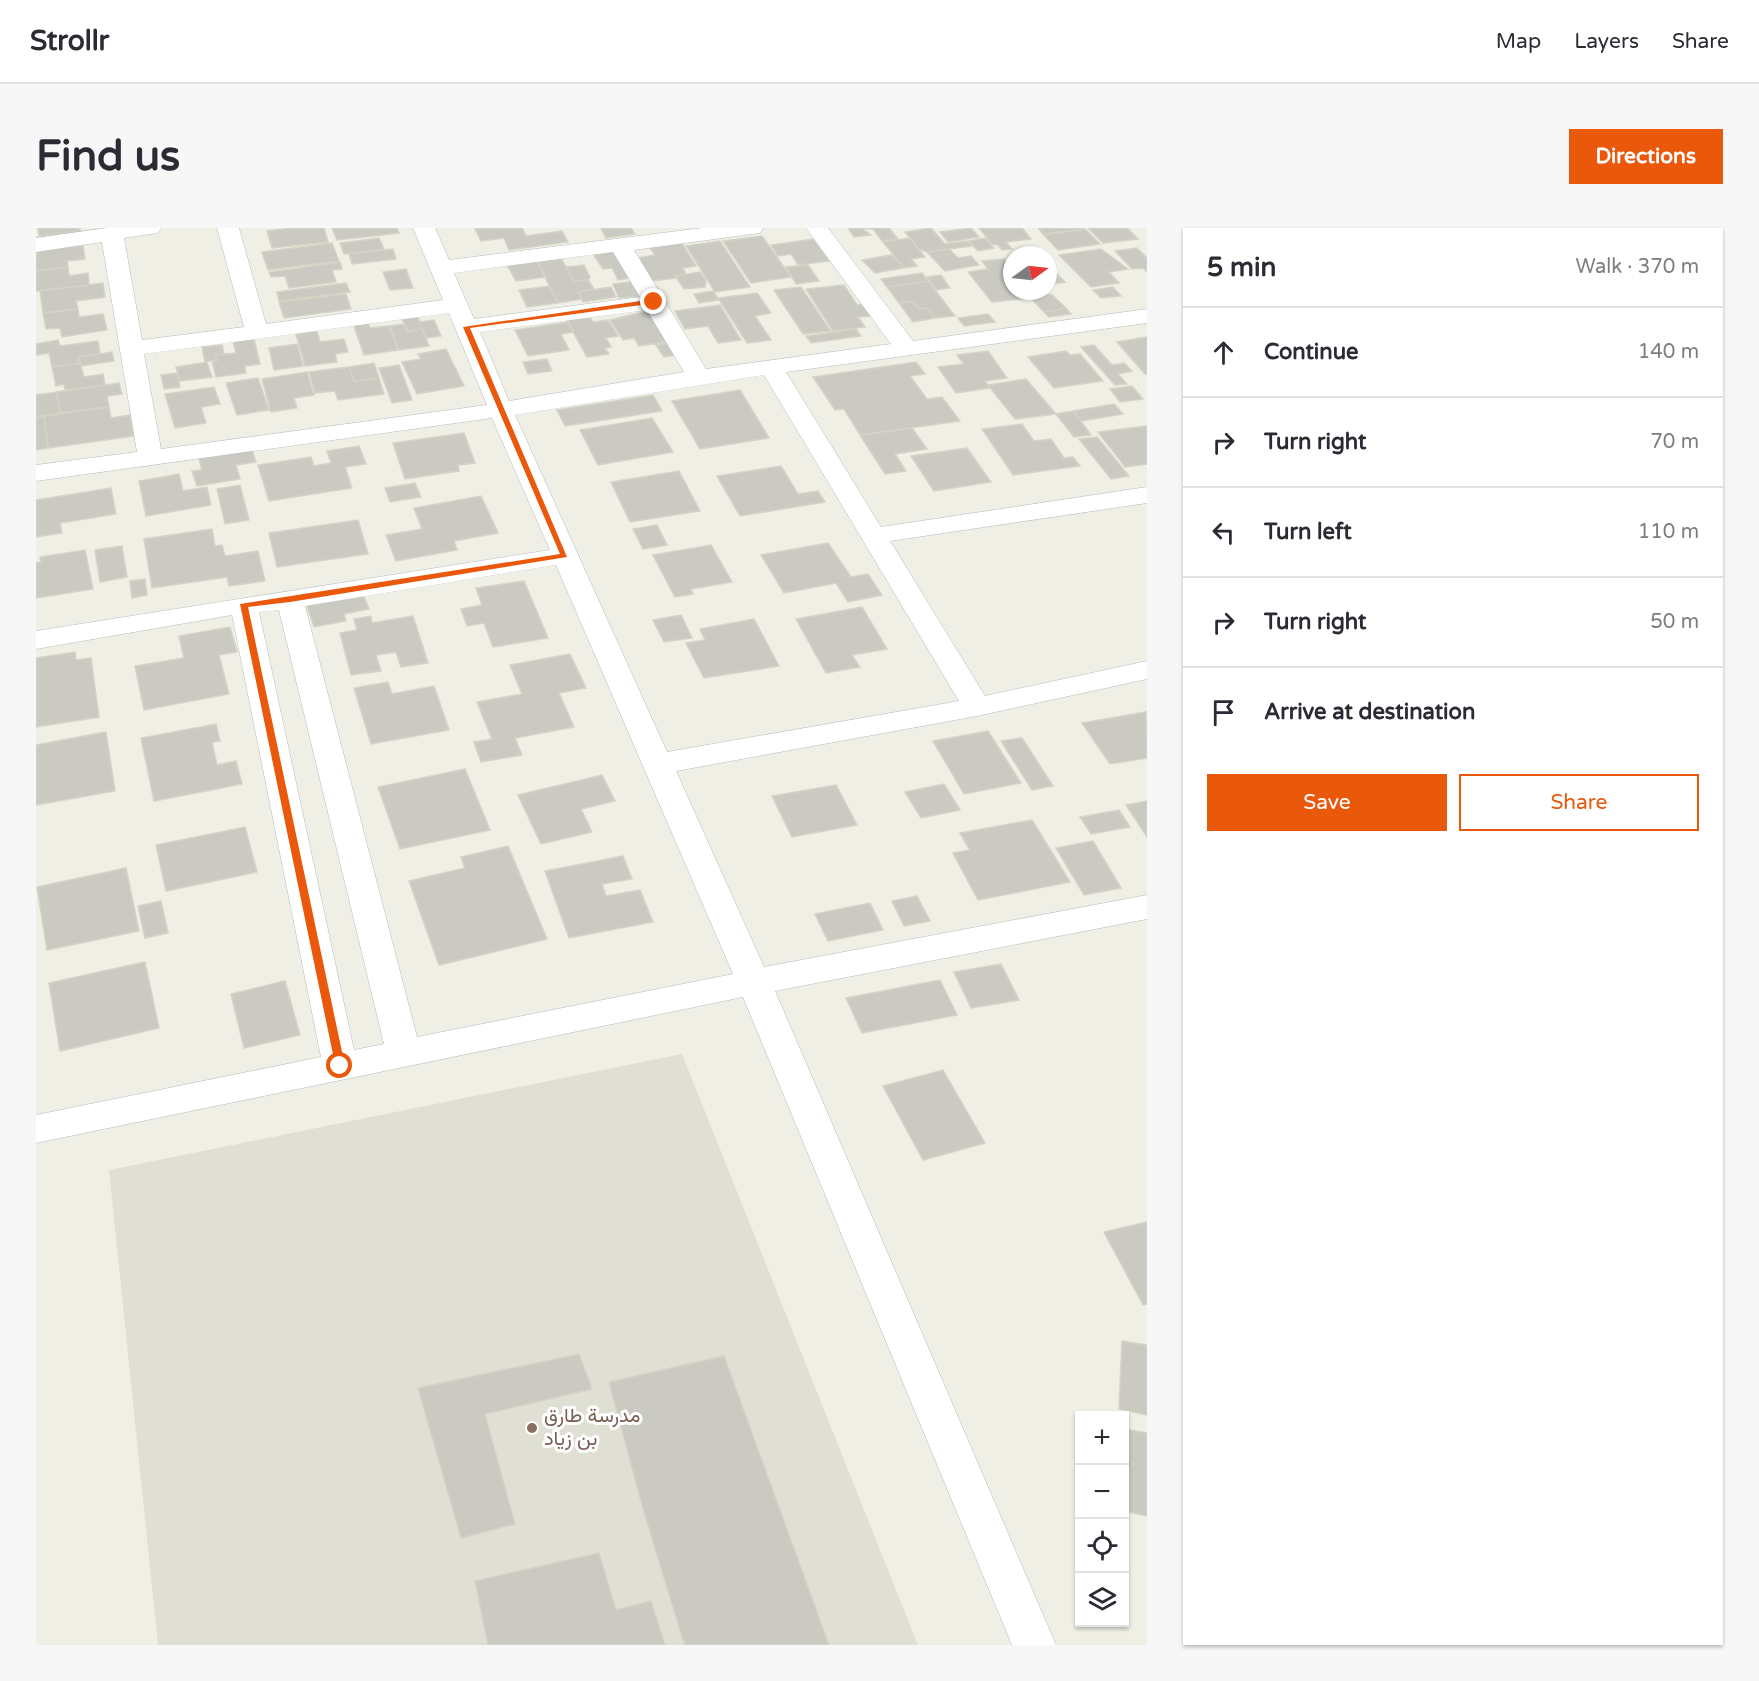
<!DOCTYPE html>
<meta charset="utf-8">
<style>
:root{--surface:#fff;--page:#f7f7f7;--text:#2b2b33;--muted:#7c7c81;--line:#e1e1e2;--accent:#ea580c}
body{margin:0;font-family:"Varela Round",Vazirmatn,sans-serif;background:var(--page);color:var(--text)}
.controls{position:absolute;right:18px;bottom:18px;display:grid;overflow:hidden;border-radius:0px;box-shadow:0 2px 4px #0004}
.controls button{width:54px;height:54px;display:grid;place-items:center;padding:0;border:0;border-bottom:2px solid var(--line);background:var(--surface);color:var(--text);font:30px sans-serif}
.compass{position:absolute;left:967px;top:18px;width:54px;height:54px;border-radius:50%;background:var(--surface);box-shadow:0 2px 4px #0004;rotate:75deg}
.stop{position:absolute;width:18px;height:18px;margin:-14px;border:4px solid #ea580c;border-radius:50%;background:#fff}
.stop.end{background:#ea580c;border-color:#fff;box-shadow:0 2px 6px #0008}
.list{margin:0;padding:0;list-style:none}
h2{display:flex;justify-content:space-between;align-items:center;height:78px;margin:0;padding:0 24px;font-size:26px}
h2 small{font-size:20px;font-weight:400;color:var(--muted)}
.list li{display:grid;grid-template-columns:39px 1fr auto;gap:18px;align-items:center;box-sizing:border-box;height:90px;padding:0 24px;border-top:2px solid var(--line)}
.list b{display:block;font-size:22px;white-space:nowrap}
.list em{font-size:20px;font-style:normal;color:var(--muted)}
.actions{display:flex;gap:12px;padding:18px 24px}
.actions a{flex:1;padding:14px 0;border:2px solid var(--accent);border-radius:0px;text-align:center;font-size:21px;color:var(--accent)}
.actions .main{background:var(--accent);color:#fff}
.icon{flex:none;width:33px;height:33px;fill:none;stroke:currentColor;stroke-width:2;stroke-linecap:round;stroke-linejoin:round}
.map{position:relative;flex:none;width:1111px;height:1417px;overflow:hidden;border-radius:0px}
header{display:flex;align-items:center;gap:36px;box-sizing:border-box;height:84px;padding:0 30px;background:var(--surface);border-bottom:2px solid var(--line)}
header strong{font-size:28px}
nav{display:flex;gap:33px;margin-inline-start:auto;font-size:21px}
.intro{display:flex;align-items:center;justify-content:space-between;box-sizing:border-box;height:144px;padding:0 36px}
h1{margin:0;font-size:42px}
.button{padding:15px 27px;border-radius:0px;background:var(--accent);color:#fff;font-size:21px;font-weight:700}
main{display:flex;gap:36px;padding:0 36px}
aside{flex:1;background:var(--surface);border-radius:0px;box-shadow:0 2px 4px #0004}
.map>svg:first-child{display:block}
.education{fill:#dfdfd4}
.building{fill:#cbcac2;stroke:#d4d3c5;stroke-width:1.5}
.lines{fill:none;stroke-linecap:round;stroke-linejoin:round}
.minor-casing{stroke:#b8babf;stroke-width:1}
.minor{fill:#fff;fill-rule:evenodd}
.route{fill:#ea580c}
.education-dot{fill:#8d6e63;stroke:#fff;stroke-width:2}
.labels{text-anchor:middle;dominant-baseline:central;stroke-width:6;stroke-linejoin:round;paint-order:stroke}
.near-education-label{font-size:20px;fill:#785e54;stroke:#fff;text-anchor:start}
</style>
<header>
<strong>Strollr</strong>
<nav><a>Map</a><a>Layers</a><a>Share</a></nav>
</header>
<div class="intro"><h1>Find us</h1><a class="button">Directions</a></div>
<main>
<div class="map">
<svg width="1111" height="1417" viewBox="0 0 1111 1417">
<rect width="100%" height="100%" fill="#efefe6"/>
<path class="education" d="M646 826 882 1417H122L73 942Z"/>
<path class="building" d="M2 0H44V3L3 8Z
M257 0H288L292 14 236 20 231 3Z
M296 0H361L363 5 301 12Z
M450 0H486L490 8 526 3 532 14 473 22 468 10 445 13 439 1Z
M565 0H595L599 6 570 10Z
M812 0H825L835 7 818 9Z
M825 0H853L862 11 846 13 837 1Z
M895 0 909 16 931 13 936 18 891 24 883 21 869 4Z
M935 0 943 9 912 14 904 4Z
M943 0H986L995 11 970 14 976 21 966 22 962 17 956 16Z
M1002 0H1048L1049 1 1007 6Z
M1052 0H1091L1102 11 1067 15Z
M1049 1 1064 16 1022 22 1008 7Z
M726 8 755 49 715 55 687 13Z
M343 10 348 21 308 26 304 15Z
M874 10 889 29 875 31 881 38 868 40 847 14Z
M949 10 958 20 942 23 933 13Z
M778 11 793 33 762 37 755 26 742 28 735 17Z
M684 13 714 59 679 64 650 18Z
M645 14 660 38 647 40 650 46 639 48 641 50 616 53 602 30 619 27 614 20 616 17Z
M296 15 303 33 232 42 226 24Z
M47 18 49 31 31 33 32 39 0 43V23Z
M1101 20 1111 30V44L1107 40 1096 41 1079 23Z
M357 21 360 31 316 36 313 26Z
M913 21 922 30 935 28 943 37 909 43 891 24Z
M1065 21 1092 41 1073 44 1083 55 1055 59 1023 27Z
M583 22 595 50 582 52 576 40 567 41 557 26Z
M855 27 868 40 839 45 826 32Z
M525 30 538 53 552 52 558 61 542 64 546 71 522 75 501 33Z
M968 31 976 41V63H994L990 65 994 70 956 74 932 44 952 41 946 33Z
M501 33 510 49 480 53 471 37Z
M304 34 306 41 296 42 300 54 253 60 249 48 235 49 233 44Z
M548 37 554 49 552 52 538 53 530 39Z
M772 37 783 53 760 56 750 39Z
M1012 38H1013L1029 54 1012 57Z
M32 39 33 48 52 45 53 57 0 63V43Z
M370 41 377 60 354 62 347 44Z
M664 44 670 53 669 59 648 61 639 48Z
M886 45 892 53 851 59 845 51Z
M905 47 914 60 900 62 891 49Z
M599 53 604 68 583 70 577 56Z
M892 53 919 88 899 90 891 80 883 81 877 73 863 75 851 59Z
M67 55 69 69 40 73 42 81 7 85 4 63Z
M310 55 314 64 243 73 241 64Z
M808 57 821 77 826 76 834 88 822 89 829 99 797 103 770 61Z
M514 58 522 75 491 79 483 62Z
M575 59 580 69 547 74 542 64Z
M765 59 792 99 795 103 767 106 738 62Z
M1077 59 1085 68 1065 70 1057 62Z
M677 63 683 72 663 75 658 66Z
M995 64 999 68 1015 66 1030 80 1008 84 990 65Z
M721 65 735 85 719 88 735 112 711 115 682 70Z
M310 66 315 81 248 90 243 74Z
M877 73 883 81 891 80 899 90 877 94 863 75Z
M684 77 705 112 682 115 672 98 649 101 639 83Z
M1030 80 1035 86 1013 89 1008 84Z
M42 81 43 89 67 86 71 102 26 109 24 100 10 101 7 85Z
M611 83 631 114 603 118 598 110 587 112 574 92Z
M952 86 959 94 928 98 922 90Z
M381 87 384 94 398 92 405 108 390 110 386 101 372 103 365 89Z
M553 87 557 94 572 92 582 108 570 110 575 119 569 120 573 126 551 129 530 91Z
M331 93 334 100 353 98 362 122 328 127 317 95Z
M532 94 538 104 525 106 533 122 492 128 479 102Z
M367 96 371 104 386 101 393 118 363 122 354 98Z
M820 101 825 108 775 115 770 108Z
M281 103 284 114 308 111 312 124 299 126 301 134 269 138 260 106Z
M1111 109V146H1109L1081 114Z
M218 111 224 136 209 138 210 145 180 149 176 133H181L180 127 200 125 197 113Z
M22 112 24 118 62 113 64 126 43 129 44 135 16 139 13 125 0 127V116Z
M632 115 639 127 628 129 620 117Z
M261 116 267 138 238 142 233 120Z
M186 117 188 126 179 127 180 132 169 134 166 119Z
M1058 117 1076 137 1088 135 1096 143 1082 146 1091 156 1079 157 1045 119Z
M410 121 428 158 381 166 366 134 385 131 382 126Z
M952 123 971 150 949 153 954 160 920 165 902 139 928 136 921 127Z
M1030 123 1034 127 1044 126 1067 153 1018 160 992 129Z
M76 124 78 133 45 138 43 129Z
M511 131 516 143 492 146 487 134Z
M171 134 176 149 144 153 140 139Z
M880 134 889 146 874 148 891 171 906 169 924 193 824 207 808 181 799 182 777 149Z
M44 135 48 149 67 146 69 157 29 162 28 156 20 158 16 139Z
M338 135 343 150 318 153 313 139Z
M363 137 376 172 356 175 343 140Z
M313 139 318 153 343 150 348 166 302 172 299 163 279 165 273 144Z
M271 144 278 167 258 170 261 180 235 184 226 151Z
M141 145 144 159 128 161 125 147Z
M222 150 233 182 201 187 190 155Z
M990 151 1020 186 979 191 952 157Z
M83 155 86 166 71 168 73 179 24 185 21 164Z
M1096 158 1107 171 1084 174 1074 161Z
M178 159 184 176 165 179 170 195 139 200 129 166Z
M704 162 733 210 664 221 636 173Z
M21 164 24 185 0 189V167Z
M617 167 626 183 529 198 521 182Z
M1078 176 1087 186 1045 193 1037 183Z
M73 179 75 190 94 187 98 208 12 220 8 188Z
M1037 183 1045 193 1055 207 1038 209 1020 186Z
M8 188 12 220 0 222V189Z
M616 190 637 224 562 237 544 202Z
M986 196 998 213 1015 211 1028 230 1037 229 1044 238 977 247 946 201Z
M1111 198V236L1089 239 1062 204Z
M876 200 891 221 859 226 870 243 849 246 824 207Z
M428 205 439 235 422 237 423 243 369 251 357 215Z
M1061 209 1093 248 1075 251 1043 211Z
M323 218 330 236 309 239 316 260 233 273 222 237 275 229 278 238 295 235 291 223Z
M931 220 955 254 898 263 875 228Z
M216 222 220 234 200 237 204 251 161 258 156 243 166 242 163 231Z
M745 238 762 266 782 263 789 274 704 288 681 248Z
M643 243 664 283 594 294 575 254Z
M143 246 147 263 171 259 175 277 110 288 103 253Z
M379 255 385 269 354 274 349 260Z
M204 257 213 292 189 296 181 261Z
M75 260 80 286 24 295 26 305 0 309V272Z
M445 268 462 305 418 313 421 322 360 333 350 307 386 301 378 280Z
M322 292 332 326 241 339 233 305Z
M621 297 631 317 607 321 597 301Z
M176 301 179 318 186 317 189 328 222 323 229 353 193 358 191 349 116 360 108 311Z
M792 315 815 349 832 346 846 367 812 374 800 355 748 365 725 327Z
M675 317 696 354 655 361 657 366 639 369 617 327Z
M86 318 91 349 64 354 59 322Z
M49 322 57 361 0 370V335L5 334 4 329Z
M109 351 111 367 96 370 94 353Z
M488 353 512 410 457 419 448 395 431 398 425 381 446 377 440 360Z
M326 364 333 381 308 386 310 393 278 399 270 375Z
M826 379 851 421 816 427 824 439 790 445 760 391Z
M645 387 656 410 628 414 617 392Z
M335 388 336 395 377 388 392 435 365 439 360 424 340 427 345 443 315 447 304 405 321 402 318 391Z
M718 391 743 438 668 450 650 415 669 412 664 401Z
M194 399 201 424 183 427 193 466 108 482 99 438 148 430 143 408Z
M39 424 40 432 55 430 63 489 0 499V430Z
M534 426 550 460 523 465 538 499 479 510 486 527 445 534 438 514 456 511 441 474 486 466 474 437Z
M352 454 356 466 398 458 413 502 335 516 318 460Z
M1110 484 1111 530 1074 536 1046 495Z
M180 496 184 513 176 514 181 537 200 533 206 556 118 573 105 510Z
M952 503 985 555 928 566 897 513Z
M70 504 79 563 0 577V517Z
M986 510 1017 558 996 562 965 513Z
M429 541 454 602 364 621 342 559Z
M566 547 579 573 545 581 556 604 505 616 482 567Z
M908 556 924 582 885 590 869 564Z
M800 557 821 597 756 609 736 568Z
M1111 573V609L1090 577Z
M1083 582 1094 599 1055 606 1044 589Z
M996 592 1034 654 942 672 917 625 934 622 924 605Z
M209 599 221 644 130 663 120 617Z
M1057 613 1085 660 1048 667 1020 620Z
M472 618 511 711 403 737 373 653 429 640 425 629Z
M587 628 596 651 566 656 570 668 604 662 617 694 533 710 509 643Z
M90 640 103 703 11 722 1 659Z
M881 668 894 693 868 698 856 673Z
M125 673 132 705 109 710 102 678Z
M834 675 847 702 792 713 779 686Z
M109 734 123 800 24 823 13 755Z
M965 736 983 772 935 780 918 744Z
M904 752 921 787 826 805 810 770Z
M249 753 264 807 208 820 195 766Z
M907 842 949 915 887 932 847 858Z
M1111 994V1076L1107 1077 1068 1004Z
M1086 1113 1111 1117V1187L1083 1181Z
M543 1126 556 1161 449 1186 479 1296 425 1310 382 1160Z
M688 1128 793 1417H649L647 1412 607 1281 573 1154Z
M1088 1201 1111 1205V1288L1088 1283Z
M563 1325 580 1382 615 1373 629 1417H452L439 1353Z"/>
<g class="lines">
<defs>
<path id="minor" d="M71 0H125L122 5 88 10 106 112 208 99 181 0H203L230 96 407 72 377 0H399L413 32 666 0H727L724 5 716 6 598 22 670 141 855 116 770 0H792L877 113 1111 81V95L750 144 845 299 1111 259V275L854 313 949 468 1111 433V451L941 488 640 543 728 739 1111 667V691L739 763 1020 1417H976L707 769 0 915V887L285 829 196 387 0 421V403L514 322 456 190 0 253V237L101 224 66 14 0 24V10ZM577 24 604 69 438 91 418 45ZM611 82 648 144 473 173 444 104ZM413 85 451 177 125 221 108 126ZM728 147 923 473 631 524 479 187ZM520 337 697 746 381 809 269 378ZM243 382 348 816 318 822 223 384Z"/>
</defs>
<use href="#minor" class="minor-casing"/>
<use href="#minor" class="minor"/>
</g>
<path class="route" d="M618 71 620 75 434 100 531 329 254 374 212 379 309 838 304 842 300 841 204 376 524 326 427 99Z"/>
<circle class="education-dot" cx="496" cy="1200" r="6"/>
<g class="labels">
<g class="near-education-label">
<text x="508" y="1188">مدرسة طارق<tspan x="508" dy="23">بن زياد</tspan></text>
</g>
</g>
</svg>
<div class="controls">
<button>+</button>
<button>−</button>
<button><svg class="icon" aria-label="locate" viewBox="0 0 24 24"><circle cx="12" cy="12" r="6"/><path d="M12 2v4M12 18v4M2 12h4M18 12h4"/></svg></button>
<button><svg class="icon" aria-label="layers" viewBox="0 0 24 24"><path d="M12 4l9 5-9 5-9-5zM3 14l9 5 9-5"/></svg></button>
</div>
<svg class="compass" viewBox="-18 -18 36 36"><path d="M0-13l5 13h-10z" fill="#e53935"/><path d="M0 13l5-13h-10z" fill="#7c7c81"/></svg>
<div class="stop" style="left:304px;top:838px"></div>
<div class="stop end" style="left:618px;top:74px"></div>
</div>
<aside>
<h2>5 min<small>Walk · 370 m</small></h2>
<ul class="list">
<li><svg class="icon" aria-label="ahead" viewBox="0 0 24 24"><path d="M12 20V5M6 11l6-6 6 6"/></svg><div><b>Continue</b></div><em>140 m</em></li>
<li><svg class="icon" aria-label="right" viewBox="0 0 24 24"><path d="M7 20v-9h11M14 6l5 5-5 5"/></svg><div><b>Turn right</b></div><em>70 m</em></li>
<li><svg class="icon" aria-label="left" viewBox="0 0 24 24"><path d="M17 20v-9H6M10 6l-5 5 5 5"/></svg><div><b>Turn left</b></div><em>110 m</em></li>
<li><svg class="icon" aria-label="right" viewBox="0 0 24 24"><path d="M7 20v-9h11M14 6l5 5-5 5"/></svg><div><b>Turn right</b></div><em>50 m</em></li>
<li><svg class="icon" aria-label="arrive" viewBox="0 0 24 24"><path d="M6 21V4h12l-3 4 3 4H6"/></svg><div><b>Arrive at destination</b></div></li>
</ul>
<div class="actions"><a class="main">Save</a><a>Share</a></div>
</aside>
</main>
